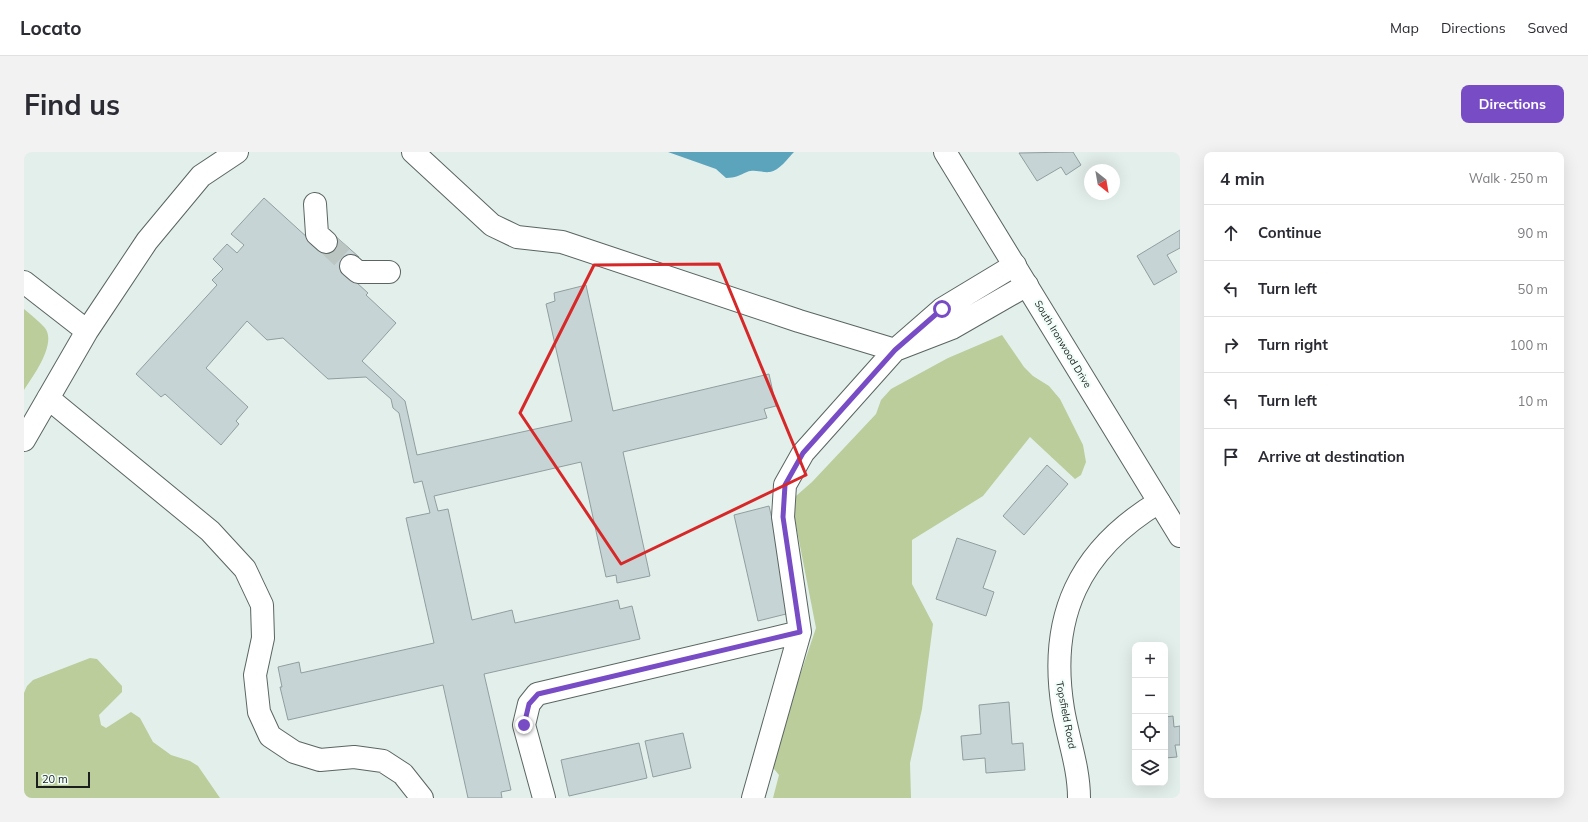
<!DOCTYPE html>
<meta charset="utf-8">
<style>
:root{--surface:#fff;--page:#f2f2f3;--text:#2b2b33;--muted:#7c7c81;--line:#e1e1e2;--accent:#784cc4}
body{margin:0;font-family:Mulish,sans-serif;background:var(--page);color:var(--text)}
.controls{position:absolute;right:12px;bottom:12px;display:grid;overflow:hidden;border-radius:8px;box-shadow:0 4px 16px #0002}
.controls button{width:36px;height:36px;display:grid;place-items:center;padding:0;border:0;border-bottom:1px solid var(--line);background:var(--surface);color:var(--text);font:20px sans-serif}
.compass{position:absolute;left:1060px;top:12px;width:36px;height:36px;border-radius:50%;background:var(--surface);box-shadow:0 4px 16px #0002;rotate:149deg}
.scale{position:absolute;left:12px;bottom:10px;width:54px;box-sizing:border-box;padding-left:4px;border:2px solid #1a1e1d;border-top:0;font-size:11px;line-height:14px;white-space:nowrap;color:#1a1e1d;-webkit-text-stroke:3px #f0fdf8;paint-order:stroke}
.stop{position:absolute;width:12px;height:12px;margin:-9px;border:3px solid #784cc4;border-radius:50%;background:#fff}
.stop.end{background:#784cc4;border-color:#fff;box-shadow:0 1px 4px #0008}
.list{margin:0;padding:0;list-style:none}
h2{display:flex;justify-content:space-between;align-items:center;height:52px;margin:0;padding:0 16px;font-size:17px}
h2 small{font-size:13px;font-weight:400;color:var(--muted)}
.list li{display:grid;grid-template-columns:26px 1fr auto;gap:12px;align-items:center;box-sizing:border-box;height:56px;padding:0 16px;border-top:1px solid var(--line)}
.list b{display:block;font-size:15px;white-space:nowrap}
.list em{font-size:13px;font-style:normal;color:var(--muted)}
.icon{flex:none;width:22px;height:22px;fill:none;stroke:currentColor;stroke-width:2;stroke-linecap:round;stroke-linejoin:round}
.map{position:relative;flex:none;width:1156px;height:646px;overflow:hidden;border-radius:8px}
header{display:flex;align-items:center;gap:24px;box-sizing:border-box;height:56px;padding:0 20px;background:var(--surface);border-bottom:1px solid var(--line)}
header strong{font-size:19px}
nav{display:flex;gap:22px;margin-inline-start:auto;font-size:14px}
.intro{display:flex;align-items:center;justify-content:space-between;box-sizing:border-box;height:96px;padding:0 24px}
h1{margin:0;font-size:28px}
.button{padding:10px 18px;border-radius:8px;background:var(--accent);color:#fff;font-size:14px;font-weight:700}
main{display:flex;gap:24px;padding:0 24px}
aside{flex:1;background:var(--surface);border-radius:8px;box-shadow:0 4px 16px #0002}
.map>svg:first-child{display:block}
.green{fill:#bacd9b}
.water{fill:#5ca3bc}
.building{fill:#c7d4d5;stroke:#919e9e}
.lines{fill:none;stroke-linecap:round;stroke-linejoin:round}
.minor-tunnel{stroke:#bbc5c2;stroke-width:22;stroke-dasharray:22 11;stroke-linecap:butt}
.minor-casing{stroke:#5a6561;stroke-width:24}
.major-casing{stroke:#5a6561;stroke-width:24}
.minor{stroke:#fff;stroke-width:22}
.major{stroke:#fff;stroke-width:22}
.route{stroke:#784cc4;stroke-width:5}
.marked{fill:none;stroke:#d62828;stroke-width:3;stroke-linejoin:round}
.labels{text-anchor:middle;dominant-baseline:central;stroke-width:4;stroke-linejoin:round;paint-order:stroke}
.street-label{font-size:10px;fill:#1a1e1d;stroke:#f0fdf8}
</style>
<header>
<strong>Locato</strong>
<nav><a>Map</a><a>Directions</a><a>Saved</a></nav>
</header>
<div class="intro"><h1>Find us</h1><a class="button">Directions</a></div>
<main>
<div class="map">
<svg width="1156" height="646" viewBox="0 0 1156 646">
<rect width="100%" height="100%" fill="#e3efeb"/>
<path class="green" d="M0 157C7 163 15 169 21 176 33 192 9 224 0 238Z
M978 183 1000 215 1009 224 1025 234 1036 247 1059 293 1062 310 1057 323 1051 327 1006 285 959 344 888 388V432L909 472 898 557 886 611 887 646H749L755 623 746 612 792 476 770 363 772 344 788 330 852 262 857 248 867 237 924 206Z
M66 506 73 507 98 534V540L75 563 77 573 82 576 107 560 116 566 129 590 147 603 166 609 174 614 196 646H0V541L3 534 9 528Z"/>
<path class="water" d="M644 0H770C764 6 755 19 746 20 738 21 731 17 723 20 716 23 711 26 702 26L692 17Z"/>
<path class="building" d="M1049 0 1057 13 1042 23 1037 15 1013 29 995 1Z
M240 46 296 97 309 82 335 105 321 120 344 141 342 143 372 171 338 209 381 249 393 303 548 269 522 152 531 149 530 141 562 133 589 259 745 222 752 254 740 257 743 266 599 300 626 424 593 431 592 423 582 425 557 310 410 344 414 359 424 357 448 468 488 458 491 471 594 448 596 457 608 454 616 487 460 522 487 638 477 640 478 646H444L419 533 264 568 256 535H258L254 515 275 510 277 521 410 491 382 366 406 361 398 329 390 331 375 261 369 256 367 247 342 225 304 227 259 186 243 188 223 169 182 216 224 255 212 269 215 272 197 293 141 242 137 245 112 222 193 133 188 128 199 117 189 107 203 92 213 101 220 93 207 82Z
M1156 78V96L1143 103 1153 120 1130 133 1113 104Z
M1023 313 1044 332 1000 383 979 364Z
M745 354 770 460 734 469 710 363Z
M933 386 972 399 959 436 970 440 962 464 912 447Z
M985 550 988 592 999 591 1001 618 962 621 961 606 939 608 937 584 957 582 955 553Z
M1149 564 1150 575 1156 574V593H1151L1153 605 1141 606V565Z
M659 581 667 616 629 625 621 589Z
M615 591 623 626 545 644 537 608Z"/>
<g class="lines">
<path class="minor-tunnel" d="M302 90 327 114"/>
<defs>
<path id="minor" d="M389 0 468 73 493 85 538 90 775 169 871 198 928 176 1003 133
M291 52 293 82 302 90
M327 114 334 120H365
M0 130 63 179
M24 246 186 379 221 417 238 453 239 486 231 523 235 560 246 584 270 600 296 608 330 605 359 609 379 622 398 646
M0 288 63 179 123 89 177 24 213 0
M520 646 500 573 505 552 513 542 776 480 759 365 761 333 779 301 871 198 918 157 991 113
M729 646 776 480
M1055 646C1055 615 1044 587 1039 557 1024 465 1055 398 1135 350"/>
<path id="major" d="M921 0 1156 384"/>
</defs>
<use href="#minor" class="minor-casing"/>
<use href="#major" class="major-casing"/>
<use href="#minor" class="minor"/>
<use href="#major" class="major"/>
</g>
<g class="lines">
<path class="route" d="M500 573 505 552 514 542 776 480 759 365 761 333 779 301 871 198 918 157"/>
</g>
<path class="marked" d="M695 112 782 323 597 412 496 261 570 113Z"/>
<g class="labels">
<g class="street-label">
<text transform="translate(1039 192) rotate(59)">South Ironwood Drive</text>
<text transform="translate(1042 563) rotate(79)">Topsfield Road</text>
</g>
</g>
</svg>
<div class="controls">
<button>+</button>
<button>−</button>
<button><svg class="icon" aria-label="locate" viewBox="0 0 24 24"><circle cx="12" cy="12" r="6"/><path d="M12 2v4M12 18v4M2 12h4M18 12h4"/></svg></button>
<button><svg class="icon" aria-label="layers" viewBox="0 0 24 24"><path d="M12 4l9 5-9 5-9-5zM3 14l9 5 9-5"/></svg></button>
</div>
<svg class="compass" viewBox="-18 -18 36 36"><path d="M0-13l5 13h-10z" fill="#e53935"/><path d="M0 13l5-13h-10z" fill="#7c7c81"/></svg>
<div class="scale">20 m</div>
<div class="stop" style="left:918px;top:157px"></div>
<div class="stop end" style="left:500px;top:573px"></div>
</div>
<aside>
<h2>4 min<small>Walk · 250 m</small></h2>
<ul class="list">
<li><svg class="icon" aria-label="ahead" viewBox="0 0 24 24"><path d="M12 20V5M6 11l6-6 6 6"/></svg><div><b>Continue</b></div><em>90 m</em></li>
<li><svg class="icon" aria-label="left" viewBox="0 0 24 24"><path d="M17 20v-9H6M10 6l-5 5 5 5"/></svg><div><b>Turn left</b></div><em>50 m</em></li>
<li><svg class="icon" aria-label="right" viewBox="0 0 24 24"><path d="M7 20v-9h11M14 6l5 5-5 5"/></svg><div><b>Turn right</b></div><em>100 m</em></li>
<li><svg class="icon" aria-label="left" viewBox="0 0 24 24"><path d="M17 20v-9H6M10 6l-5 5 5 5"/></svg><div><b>Turn left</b></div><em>10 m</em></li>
<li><svg class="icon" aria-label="arrive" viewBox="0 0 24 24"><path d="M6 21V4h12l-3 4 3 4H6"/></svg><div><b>Arrive at destination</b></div></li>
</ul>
</aside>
</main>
